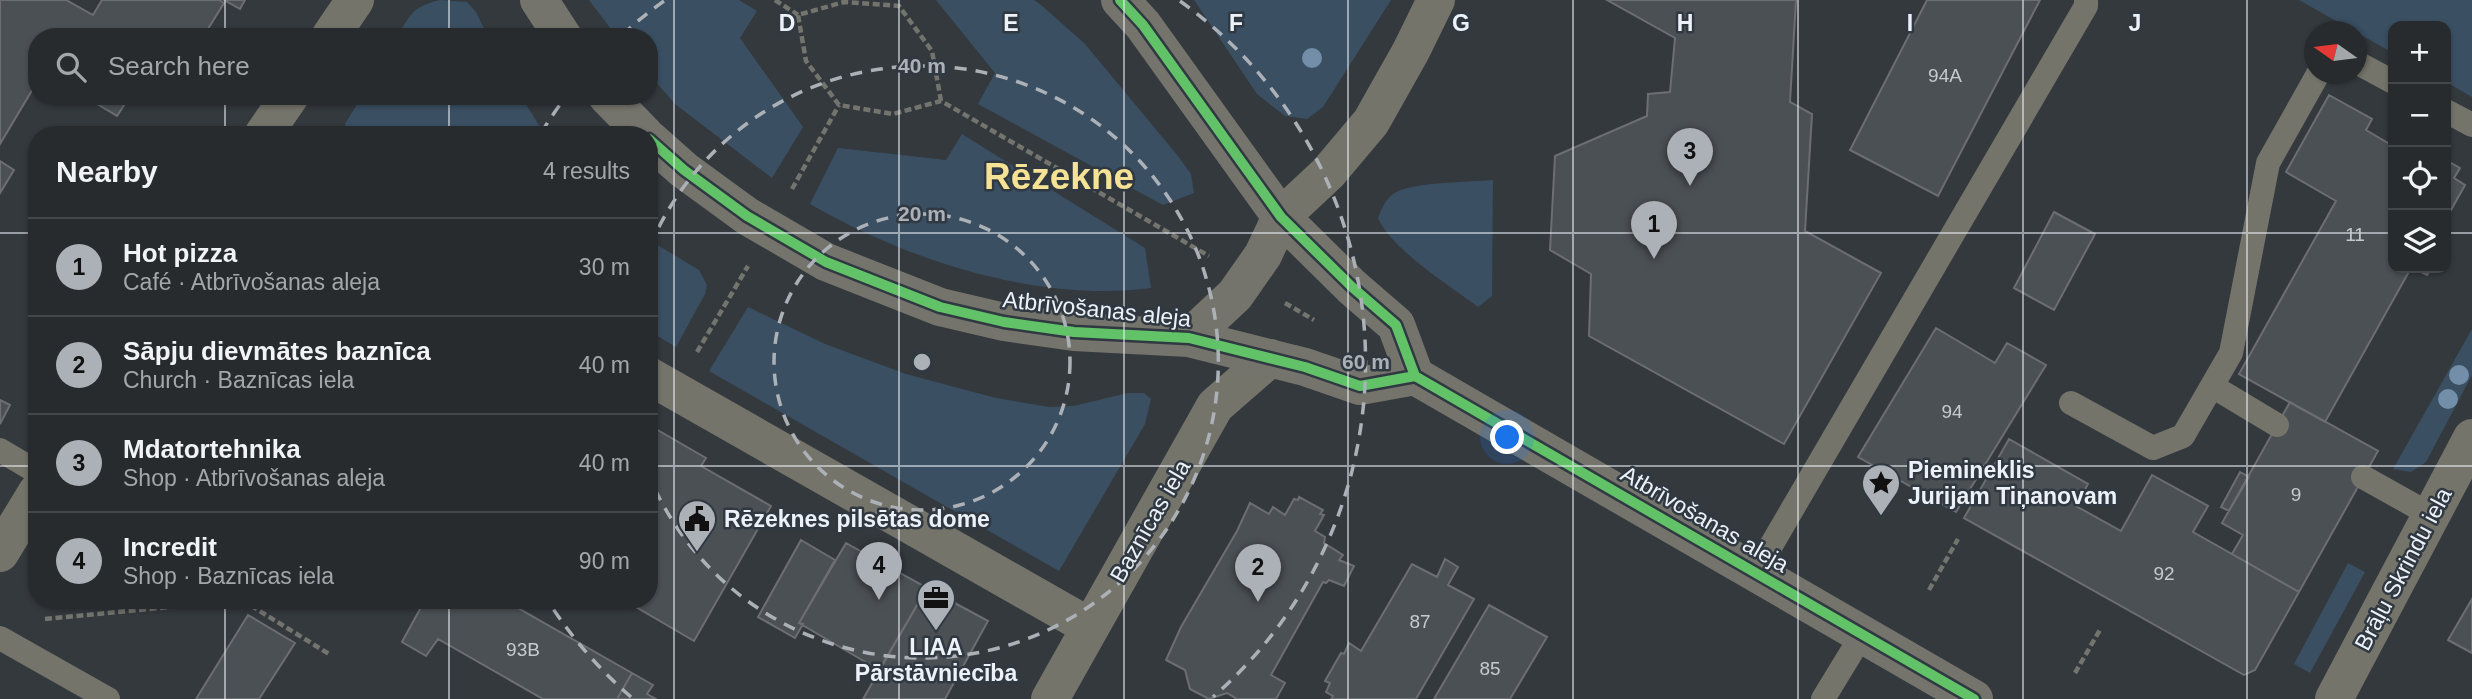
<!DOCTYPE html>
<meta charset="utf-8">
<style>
:root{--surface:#272b2e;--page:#2f3336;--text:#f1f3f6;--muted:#a4a7aa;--line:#43474a;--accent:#acb1b7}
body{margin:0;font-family:Helvetica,sans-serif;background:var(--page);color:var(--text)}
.controls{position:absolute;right:21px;top:21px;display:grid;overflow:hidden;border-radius:14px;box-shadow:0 2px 5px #0004}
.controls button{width:63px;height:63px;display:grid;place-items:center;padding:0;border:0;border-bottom:2px solid var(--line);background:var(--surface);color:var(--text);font:35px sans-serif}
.compass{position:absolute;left:2304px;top:21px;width:63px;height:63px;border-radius:50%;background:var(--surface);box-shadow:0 2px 5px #0004;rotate:284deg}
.you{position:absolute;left:1508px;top:438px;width:24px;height:24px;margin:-18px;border:5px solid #fff;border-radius:50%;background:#1a73e8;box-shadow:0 0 0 10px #1a73e833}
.badge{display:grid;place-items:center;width:46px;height:46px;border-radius:50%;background:var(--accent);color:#111;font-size:23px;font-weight:700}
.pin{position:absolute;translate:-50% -58px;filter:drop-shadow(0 2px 4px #0008)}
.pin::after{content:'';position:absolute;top:37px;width:24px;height:21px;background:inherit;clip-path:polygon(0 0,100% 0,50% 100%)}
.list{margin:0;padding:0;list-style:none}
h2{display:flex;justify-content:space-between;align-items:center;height:91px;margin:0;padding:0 28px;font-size:30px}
h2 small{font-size:23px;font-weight:400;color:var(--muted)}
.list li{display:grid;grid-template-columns:46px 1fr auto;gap:21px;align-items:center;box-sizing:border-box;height:98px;padding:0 28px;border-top:2px solid var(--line)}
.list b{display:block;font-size:26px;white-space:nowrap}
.list p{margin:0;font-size:23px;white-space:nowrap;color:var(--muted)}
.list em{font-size:23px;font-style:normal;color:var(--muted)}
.icon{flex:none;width:38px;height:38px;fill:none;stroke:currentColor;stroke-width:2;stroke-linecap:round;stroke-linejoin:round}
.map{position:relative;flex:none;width:2472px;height:699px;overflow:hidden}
.search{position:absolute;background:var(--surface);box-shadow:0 2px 5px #0004;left:28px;top:28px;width:630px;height:77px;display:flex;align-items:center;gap:18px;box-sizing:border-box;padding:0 24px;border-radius:28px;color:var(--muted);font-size:26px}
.panel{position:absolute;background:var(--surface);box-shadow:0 2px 5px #0004;left:28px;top:126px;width:630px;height:483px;border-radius:28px}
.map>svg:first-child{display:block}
.green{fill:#3a4f62}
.building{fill:#4b5054;stroke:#6b6f73;stroke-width:2}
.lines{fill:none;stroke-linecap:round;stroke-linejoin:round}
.path{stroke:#74746f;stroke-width:4.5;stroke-dasharray:7 3.5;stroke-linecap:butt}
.lane{stroke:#75746b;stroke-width:24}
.street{stroke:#75746b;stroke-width:38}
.primary{stroke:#75746c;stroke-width:38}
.cycleway-casing{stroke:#303942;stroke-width:15}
.cycleway{stroke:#61c268;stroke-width:10}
.tree{fill:#728ea8}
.grid{fill:none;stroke:#ecf2f8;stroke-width:2;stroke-opacity:0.55}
.ring{fill:none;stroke:#acb1b7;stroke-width:3.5;stroke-dasharray:12 9}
.labels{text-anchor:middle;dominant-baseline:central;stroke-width:5;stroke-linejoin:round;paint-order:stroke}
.number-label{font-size:19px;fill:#c4cacf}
.street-label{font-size:23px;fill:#ecf2f8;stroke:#303942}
.poi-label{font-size:23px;font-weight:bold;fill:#ecf2f8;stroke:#303942;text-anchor:start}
.town-label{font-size:37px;font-weight:bold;fill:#f5e294;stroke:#303942}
.grid-label{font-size:23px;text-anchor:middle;font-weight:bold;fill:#ecf2f8;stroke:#303942;stroke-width:5;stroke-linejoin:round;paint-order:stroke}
.centre{fill:#acb1b7;stroke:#303942;stroke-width:3.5}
.ring-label{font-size:21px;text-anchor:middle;font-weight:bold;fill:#acb1b7;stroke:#303942;stroke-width:5;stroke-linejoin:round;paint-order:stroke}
</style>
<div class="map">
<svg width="2472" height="699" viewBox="0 0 2472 699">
<rect width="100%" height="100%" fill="#34393e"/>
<path class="green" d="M440 0 467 2 476 12 488 37H397C411 14 412 7 440 0Z
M589 0H739L757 11 740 38 803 127 772 178 675 104 649 74V37H617Z
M936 0H1034L1041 5 1085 44 1178 156 1191 174 1194 193 1163 205 978 104 995 73Z
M1194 0H1391L1323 107 1307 119 1285 116 1257 94Z
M2299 0H2472V97L2446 82V26H2393V53Z
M362 96H521L545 135H346L345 124Z
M962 134 1145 248 1151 288C1038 303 907 260 810 204L838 148 946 160Z
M1493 180 1492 296 1478 307C1449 285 1392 250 1378 218 1381 210 1385 200 1393 194 1409 182 1471 182 1493 180Z
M649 240 699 270 707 285 705 294 676 347 649 331Z
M748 307 825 344 906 374 996 398 1049 407 1073 406 1128 393H1144L1151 399 1145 424 1059 571 709 371Z
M2472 329V375L2426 462 2411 472 2393 469Z
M2348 563 2365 572 2310 673 2294 664Z"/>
<path class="building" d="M0 0H66L93 15 102 0H219L224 3 203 37H37V82L0 144Z
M224 0H245L240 9Z
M1607 0H1796L1790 102 1812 114 1805 231 1881 273 1784 444 1589 336 1591 274 1550 250 1555 156 1647 116 1648 94 1670 92 1675 38Z
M1927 0H2040L1938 196 1850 150Z
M2329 95 2372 119 2366 130 2393 146V268H2411L2325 422 2239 374 2336 201 2286 172Z
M84 96H130L117 116Z
M151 96H167L163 103Z
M2446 160 2460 168 2454 178 2465 185 2446 219Z
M0 161 14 170 0 193Z
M2054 212 2095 234 2054 310 2014 288Z
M2413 268H2432L2427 275Z
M1936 328 1995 363 2007 343 2046 365 1956 512 1858 457Z
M0 400 10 405 0 424Z
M2290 402 2378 451 2299 592 2232 554 2243 535 2222 523Z
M649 425 706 458 701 466 771 506 694 641 624 600H649Z
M2009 439 2088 484 2076 506 2121 531 2152 475 2208 506 2193 532 2299 592 2255 670 2244 675 1964 518Z
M2240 472 2249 477 2229 511 2221 507Z
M1299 497 1323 510 1320 514 1324 515 1315 531 1325 537 1324 543 1343 555 1339 560 1354 566 1344 586 1329 580 1326 583 1323 582 1271 675 1285 683 1276 699H1237L1227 693 1209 699 1190 689 1185 670 1166 660 1181 627 1237 531 1250 503 1269 514 1273 507 1285 515 1294 499 1298 500Z
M801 540 835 560 799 623 803 624 795 638 758 617Z
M846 543 927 588 879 670 799 623Z
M1445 559 1458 567 1448 585 1474 599 1416 699H1331L1333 696 1326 692 1330 683 1325 681 1341 653 1344 654 1349 643 1361 651 1412 564 1437 577Z
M927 588 988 621 945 699H863Z
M2472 599V653L2448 640Z
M425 600H504L632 673 617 699H543L438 639 426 656 402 642Z
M1489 605 1547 637 1510 699H1434Z
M248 615 295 643 259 699H196Z
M632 673 653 685 647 694 656 699H617Z"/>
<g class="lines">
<path class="path" d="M775 0 798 15
M941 101 932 51 899 6 844 2 798 15 806 61 839 105 893 114 941 101 1209 256
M792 189 839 105
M1285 303 1314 320
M697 352 748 266
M1929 590 1958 539
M242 600 329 654
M45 619 242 600
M2075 673 2101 628"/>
<path class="lane" d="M2356 62 2393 82
M2446 111 2472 125
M2212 386 2277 425
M2071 403 2153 448 2183 436 2231 353 2268 163 2318 74
M0 450 37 472
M2363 477 2431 515
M1755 573 2086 6V0
M0 638 108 699
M1823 699 1862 635"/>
<path class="street" d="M330 37 355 0
M263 135 290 96
M1281 217 1328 173 1371 122 1411 51 1436 0
M649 376 1090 627
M0 553 37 492
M1050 699 1215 406 1270 358
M2334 699 2472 438"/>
<path class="primary" d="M539 0 563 37
M1120 0 1143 25 1281 217 1352 287 1396 325 1415 376 1974 699
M607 96 645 135
M649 139 684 170 747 216 826 262 940 307 1004 322 1074 332 1189 338 1305 367 1360 386 1415 376
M1189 338 1235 295 1263 255 1281 217"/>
<defs>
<path id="cycleway" d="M1120 0 1143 25 1281 217 1352 287 1396 325 1415 376 1974 699
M649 139 684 170 747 216 826 262 940 307 1004 322 1074 332 1189 338 1305 367 1360 386 1415 376"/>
</defs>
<use href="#cycleway" class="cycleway-casing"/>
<use href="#cycleway" class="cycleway"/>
</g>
<g class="tree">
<circle cx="1312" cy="58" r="10"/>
<circle cx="2459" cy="375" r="10"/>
<circle cx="2448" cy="399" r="10"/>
</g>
<path class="grid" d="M225 0V37M449 0V37M674 0V699M899 0V699M1124 0V699M1348 0V699M1573 0V699M1798 0V699M2023 0V699M2247 0V699M225 96V135M449 96V135M0 233H37M649 233H2393M2446 233H2472M0 466H37M649 466H2472M225 600V699M449 600V699"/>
<g class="ring">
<circle cx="922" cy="362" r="148"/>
<path d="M650 246A296 296 0 1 1 650 478"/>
<path d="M631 697A444 444 0 0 1 548 601M541 133A444 444 0 0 1 565 98M622 35A444 444 0 0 1 664 1M1180 1A444 444 0 0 1 1213 697"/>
</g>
<defs>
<symbol id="sight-pin" viewBox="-11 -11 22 30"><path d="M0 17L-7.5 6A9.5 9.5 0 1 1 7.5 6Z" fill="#acb1b7" stroke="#303942"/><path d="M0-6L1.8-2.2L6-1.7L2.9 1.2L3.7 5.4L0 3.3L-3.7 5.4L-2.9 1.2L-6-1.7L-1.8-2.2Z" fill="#111"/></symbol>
<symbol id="civic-pin" viewBox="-11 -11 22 30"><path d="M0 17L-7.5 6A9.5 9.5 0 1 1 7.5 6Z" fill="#acb1b7" stroke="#303942"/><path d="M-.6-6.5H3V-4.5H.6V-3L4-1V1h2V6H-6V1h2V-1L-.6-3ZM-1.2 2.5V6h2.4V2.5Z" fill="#111"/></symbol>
<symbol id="office-pin" viewBox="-11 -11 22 30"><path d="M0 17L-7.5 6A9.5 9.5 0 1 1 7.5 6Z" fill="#acb1b7" stroke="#303942"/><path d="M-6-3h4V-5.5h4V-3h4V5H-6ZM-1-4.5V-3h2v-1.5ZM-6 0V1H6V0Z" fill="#111"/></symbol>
</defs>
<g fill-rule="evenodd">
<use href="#sight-pin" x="1859" y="461" width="44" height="60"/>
<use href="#civic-pin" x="675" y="497" width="44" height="60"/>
<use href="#office-pin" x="914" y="576" width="44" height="60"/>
</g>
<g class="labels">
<g class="number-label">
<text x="1945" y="75">94A</text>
<text x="2355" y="234">11</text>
<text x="1952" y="411">94</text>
<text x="2296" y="494">9</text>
<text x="2164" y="573">92</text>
<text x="1420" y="621">87</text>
<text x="523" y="649">93B</text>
<text x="1490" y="668">85</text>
</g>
<g class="street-label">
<text transform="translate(1097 309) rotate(6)">Atbrīvošanas aleja</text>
<text transform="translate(1705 519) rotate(30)">Atbrīvošanas aleja</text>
<text transform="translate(1150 521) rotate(-60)">Baznīcas iela</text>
<text transform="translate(2403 569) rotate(-62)">Brāļu Skrindu iela</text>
</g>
<g class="poi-label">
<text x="1908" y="470">Piemineklis<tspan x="1908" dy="26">Jurijam Tiņanovam</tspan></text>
<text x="724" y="519">Rēzeknes pilsētas dome</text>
<text x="936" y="647" text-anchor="middle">LIAA<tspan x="936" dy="26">Pārstāvniecība</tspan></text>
</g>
<g class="town-label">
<text x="1059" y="176">Rēzekne</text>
</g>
</g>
<g class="grid-label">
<text x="787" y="31">D</text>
<text x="1011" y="31">E</text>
<text x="1236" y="31">F</text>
<text x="1461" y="31">G</text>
<text x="1685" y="31">H</text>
<text x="1910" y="31">I</text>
<text x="2135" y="31">J</text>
</g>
<circle cx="922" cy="362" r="10" class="centre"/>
<g class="ring-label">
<text x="922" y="73">40 m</text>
<text x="922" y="221">20 m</text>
<text x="1366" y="369">60 m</text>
</g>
</svg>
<div class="controls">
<button>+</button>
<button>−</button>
<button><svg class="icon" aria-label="locate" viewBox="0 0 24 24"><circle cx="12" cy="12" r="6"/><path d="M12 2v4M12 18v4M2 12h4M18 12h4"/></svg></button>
<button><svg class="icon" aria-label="layers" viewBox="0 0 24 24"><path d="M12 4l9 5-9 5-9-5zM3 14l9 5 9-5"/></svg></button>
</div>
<svg class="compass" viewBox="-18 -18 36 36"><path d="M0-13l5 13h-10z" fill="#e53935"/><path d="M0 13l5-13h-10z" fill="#a4a7aa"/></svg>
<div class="you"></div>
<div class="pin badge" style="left:1654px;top:259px">1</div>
<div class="pin badge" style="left:1258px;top:602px">2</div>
<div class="pin badge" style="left:1690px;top:186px">3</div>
<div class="pin badge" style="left:879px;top:600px">4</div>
<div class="search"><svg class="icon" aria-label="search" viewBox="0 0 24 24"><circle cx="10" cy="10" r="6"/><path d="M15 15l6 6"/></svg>Search here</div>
<section class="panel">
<h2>Nearby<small>4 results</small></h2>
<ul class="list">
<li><span class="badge">1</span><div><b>Hot pizza</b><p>Café · Atbrīvošanas aleja</p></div><em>30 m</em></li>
<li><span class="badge">2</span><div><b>Sāpju dievmātes baznīca</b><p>Church · Baznīcas iela</p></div><em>40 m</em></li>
<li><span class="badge">3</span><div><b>Mdatortehnika</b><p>Shop · Atbrīvošanas aleja</p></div><em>40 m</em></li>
<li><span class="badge">4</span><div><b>Incredit</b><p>Shop · Baznīcas iela</p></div><em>90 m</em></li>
</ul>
</section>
</div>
